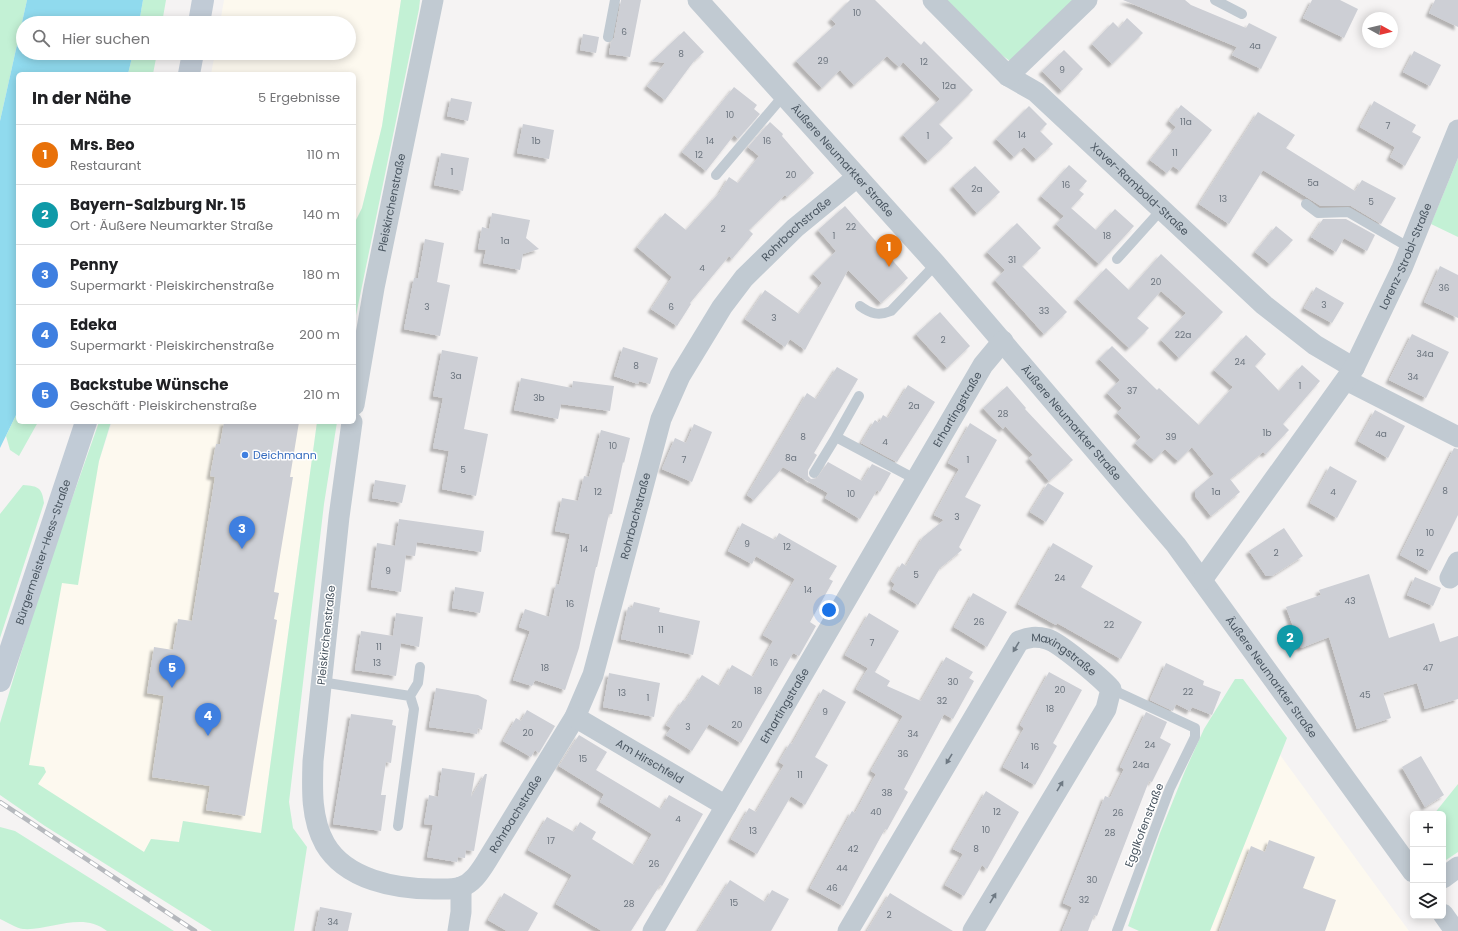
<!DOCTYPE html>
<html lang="de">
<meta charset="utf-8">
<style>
:root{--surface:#fff;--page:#f2f2f2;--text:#202124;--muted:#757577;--line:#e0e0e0;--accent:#1a73e8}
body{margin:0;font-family:Poppins,sans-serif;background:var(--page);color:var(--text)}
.controls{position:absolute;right:12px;bottom:12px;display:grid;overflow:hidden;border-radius:6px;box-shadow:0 2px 10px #0003}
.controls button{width:36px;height:36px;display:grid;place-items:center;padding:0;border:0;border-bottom:1px solid var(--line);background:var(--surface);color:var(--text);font:20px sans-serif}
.compass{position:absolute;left:1362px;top:12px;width:36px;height:36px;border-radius:50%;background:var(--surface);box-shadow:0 2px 10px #0003;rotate:98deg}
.you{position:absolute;left:829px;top:610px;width:14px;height:14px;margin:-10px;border:3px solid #fff;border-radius:50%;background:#1a73e8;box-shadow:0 0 0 6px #1a73e833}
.badge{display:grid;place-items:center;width:26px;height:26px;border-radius:50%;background:var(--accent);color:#fff;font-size:13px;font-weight:700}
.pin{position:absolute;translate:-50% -33px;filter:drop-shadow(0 1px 2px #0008)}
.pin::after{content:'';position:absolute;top:21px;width:14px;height:12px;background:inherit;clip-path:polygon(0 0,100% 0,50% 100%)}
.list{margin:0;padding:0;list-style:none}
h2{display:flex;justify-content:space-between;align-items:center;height:52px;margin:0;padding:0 16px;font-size:17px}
h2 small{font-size:13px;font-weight:400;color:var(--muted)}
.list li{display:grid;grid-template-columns:26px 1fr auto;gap:12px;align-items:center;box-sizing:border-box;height:60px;padding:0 16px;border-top:1px solid var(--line)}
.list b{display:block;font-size:15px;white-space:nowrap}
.list p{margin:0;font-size:13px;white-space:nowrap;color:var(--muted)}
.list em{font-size:13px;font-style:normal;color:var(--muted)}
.icon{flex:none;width:22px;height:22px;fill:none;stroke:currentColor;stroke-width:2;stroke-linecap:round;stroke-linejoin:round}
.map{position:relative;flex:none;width:1458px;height:931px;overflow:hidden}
.search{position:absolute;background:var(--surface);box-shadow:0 2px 10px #0003;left:16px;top:16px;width:340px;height:44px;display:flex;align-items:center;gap:10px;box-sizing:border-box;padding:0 14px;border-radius:22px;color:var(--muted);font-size:15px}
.panel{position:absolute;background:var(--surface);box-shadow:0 2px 10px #0003;left:16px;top:72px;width:340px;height:352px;border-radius:6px}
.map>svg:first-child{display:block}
.commercial{fill:#fdf9ef}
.green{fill:#c3f1d5}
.water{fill:#90daee}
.building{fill:#cdcfd5;filter:url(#shadow)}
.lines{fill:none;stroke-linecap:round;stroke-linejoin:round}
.lane{stroke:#c1cad2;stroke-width:10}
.street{stroke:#c1cad2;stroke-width:21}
.secondary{stroke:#c1cbd6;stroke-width:22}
.rail-casing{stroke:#b5b8bd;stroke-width:4.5}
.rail{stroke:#fff;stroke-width:3;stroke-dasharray:9;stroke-linecap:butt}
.oneway{fill:#6e7983}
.shop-dot{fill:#3f7fe0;stroke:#fff;stroke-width:1.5}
.labels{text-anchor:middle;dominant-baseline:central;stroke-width:3;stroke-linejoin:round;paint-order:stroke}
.number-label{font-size:9px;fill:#6b747e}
.street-label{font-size:11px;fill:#4a5661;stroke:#fff}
.shop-label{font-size:11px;fill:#366cbe;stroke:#fff;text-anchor:start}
</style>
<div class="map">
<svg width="1458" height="931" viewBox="0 0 1458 931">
<defs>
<filter id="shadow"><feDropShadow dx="-3.5" dy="3.5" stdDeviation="1" flood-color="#0004"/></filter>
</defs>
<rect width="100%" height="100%" fill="#f5f3f3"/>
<path class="commercial" d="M224 0H401L382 126 362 208 354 224V74H211L215 53H349V23H220Z
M112 422H317L261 833 183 821 179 842 152 839 144 852 6 771 60 579Z
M1280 755 1409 931H1210Z"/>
<path class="green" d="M0 0H27L0 121Z
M143 0H166L162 23H139Z
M401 0H420L419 9 354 325V224L362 208 382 126Z
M947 0H1073L1010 61 992 48Z
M133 53H157L153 74H128Z
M1458 158V237L1431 224Z
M18 411V422H38L19 456 10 450 6 436Z
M99 422H111L99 461 78 585 62 583 29 765 44 767 46 772 38 784 144 852 151 839 179 842 183 821 261 833 317 422H337L324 504 289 802 293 828 307 847 294 931H212L45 826 0 795V723L41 587Z
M23 485C39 486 42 488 44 503L0 638V514Z
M1235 679H1243L1287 738 1210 931H1139L1128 926 1160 833 1185 771 1204 729Z
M1458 784V852L1443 862V814H1434Z
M0 827 15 831 174 931H107C82 911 50 931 23 929 16 928 7 922 0 919Z"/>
<path class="water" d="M27 0H143L139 23H23V53H133L128 74H18V411L0 448V121Z"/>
<path class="building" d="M621 0H641L630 57 609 54 611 42 614 38Z
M850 0H875L921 45 924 41 973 90 939 124 953 138 928 161 903 135 940 99 903 62 899 67 887 56 854 85 840 70 822 88 796 61 836 24 831 19Z
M1123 0H1185L1191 5 1246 28 1249 23 1277 37 1261 69 1232 55 1237 47Z
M1312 0H1340L1358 9 1344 38 1303 18Z
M1435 0H1458V27L1429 13Z
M1127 18 1143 33 1112 64 1092 44 1113 22 1119 28Z
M684 31 704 52 694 61 665 100 647 86 665 63 652 61Z
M583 34 599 37 596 53 580 50Z
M1064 50 1083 69 1062 91 1042 71Z
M1414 51 1441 65 1430 86 1403 72Z
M734 87 757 105 754 109 760 114 738 139 734 135 706 171 682 152Z
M451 98 472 102 468 121 447 116Z
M1374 101 1416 125 1412 132 1421 137 1405 166 1390 157 1395 147 1360 127Z
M1181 105 1212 130 1180 171 1173 166 1167 173 1150 160 1176 127 1169 121Z
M1029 106 1047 124 1040 131 1053 144 1036 159 1024 147 1014 157 996 139Z
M1258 112 1295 135 1286 148 1355 191 1362 180 1396 198 1381 224 1351 206H1321L1263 170 1229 224 1199 204Z
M770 122 783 134 782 136 814 173 787 197 785 195 749 230 753 234 732 259 729 256 690 303 691 304 677 326 651 309 672 277 637 247 665 213 686 230 720 192 729 177 738 183 759 156 748 147Z
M523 124 554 130 549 159 517 153Z
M441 153 469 158 463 191 434 185Z
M1069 165 1087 181 1079 190 1084 194 1071 208 1096 230 1115 209 1134 226 1099 264 1056 224 1064 216 1041 196Z
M975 166 1000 192 977 213 953 186Z
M845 206 908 278 881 303 848 270 805 350 790 339 785 347 745 319 765 290 799 314 822 283 813 274 836 251 818 230Z
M492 213 530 220 526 238 539 249 523 254 520 270 483 263 486 250 478 249 482 227 489 229Z
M1323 219H1346L1375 235 1367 251 1344 238 1336 252 1311 237Z
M1017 223 1041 248 1022 266 1067 312 1044 334 995 280 1005 270 987 252Z
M1276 226 1293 240 1270 264 1255 252Z
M425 239 444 243 437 282 450 285 440 336 404 329 414 278H418Z
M1161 254 1223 312 1179 358 1161 340 1186 313 1161 291 1137 318 1149 328 1129 348 1077 299 1106 268 1129 290Z
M1440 266 1458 275V318L1424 302Z
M1316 287 1344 303 1332 323 1304 308Z
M940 312 970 346 947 368 916 334Z
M1412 334 1449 352 1426 398 1389 380Z
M1246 335 1266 354 1255 366 1279 391 1302 365 1320 381 1283 424 1289 430 1266 454 1263 452 1244 468 1243 467 1244 468 1230 479 1240 492 1211 516 1195 496V490L1214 474 1192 447 1178 461 1165 449 1154 460 1135 443 1141 437 1117 413 1122 408 1107 393 1120 380 1099 359 1112 346 1157 390 1159 388 1199 425 1233 387 1214 370Z
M623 347 658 358 650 384 639 381 638 384 614 376Z
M442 350 478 357 464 429 488 434 476 496 442 489 449 451 433 448 443 398 433 396Z
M837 367 858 379 814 453 817 455 808 470V476L811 479 817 478 828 462 862 481 872 464 891 473 880 492 877 490 860 519 825 498 828 493 783 467 754 500 747 495 807 393 816 399Z
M521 378 572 388 573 381 614 386 610 411 561 404 558 419 514 410Z
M908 385 935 402 897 462 861 443 875 420 879 423 883 415 888 418Z
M1007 386 1026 408 1025 409 1073 460 1049 481 1029 458 1033 455 1005 426 1003 429 983 408Z
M1375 410 1405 426 1388 458 1358 441Z
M224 422H299L290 477H293L274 592 279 593 274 619 277 620 245 816 206 810 210 786 152 777 164 696 147 693 154 647 173 650 178 619 192 621 215 477 210 476 216 444H220Z
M970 423 997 440 965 497 981 505 959 547 962 550 940 568 918 605 892 589 895 584 891 581 902 563 906 566 923 537 944 520 934 515 959 469 948 463Z
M694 424 712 432 692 482 662 469 675 438 686 443Z
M601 430 630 438 624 463 623 462 612 514H609L597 567H596L579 648 565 690 535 680 532 686 513 680 530 631 519 627 525 609 549 617 556 584 559 585 570 534 555 531 562 498 578 501 584 476 589 477Z
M1454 448 1458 449V515L1430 571 1400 555Z
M1330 466 1357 481 1337 518 1310 503Z
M375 480 406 485 402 503 372 498Z
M1048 483 1064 493 1046 522 1030 512Z
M399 519 484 531 481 552 417 542 415 556 406 555 401 592 371 587 377 543 395 546Z
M742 523 775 540 779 533 837 566 829 579 833 581 810 622 816 626 799 656 793 653 741 743 709 724 692 751 666 735 671 728 666 725 683 700 685 701 702 675 720 686 732 665 753 677 773 641 763 635 795 579 756 556 752 564 728 551Z
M1284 528 1303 556 1272 576H1266L1249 551Z
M1053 543 1093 566 1081 587 1142 622 1121 659 1057 623 1056 625 1018 604Z
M1369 574 1389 638 1434 623 1440 642 1458 636V699L1425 709 1417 683 1383 693 1391 718 1357 729 1329 637 1301 648 1286 607 1321 595 1319 590Z
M1415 577 1441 588 1433 606 1407 595Z
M455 587 484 592 480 613 452 608Z
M973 593 1007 612 987 647 954 627Z
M634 602 660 608 659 612 700 621 693 655 621 639 628 607 632 608Z
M396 613 423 617 419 647 401 643 396 676 355 670 361 631 393 636Z
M869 613 899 631 875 672 845 655Z
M946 657 973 672 969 678 974 681 953 719 944 714 904 789 908 792 887 830 885 829 843 906 810 888 852 811 855 813 876 774 871 771 903 716 856 689 868 668 890 681 887 686 921 701Z
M1166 663 1204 681 1203 685 1221 692 1212 715 1192 707 1190 711 1176 704 1173 711 1150 700Z
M1049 672 1082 690 1053 743 1057 746 1035 785 1003 767 1024 728 1020 725Z
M609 673 660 683 654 717 603 707Z
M436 688 478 695 487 700 482 730 478 728 477 734 429 727Z
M823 689 846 702 815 757 828 765 805 805 791 796 757 854 731 839 749 808 756 812 784 765 779 762 790 743 792 744Z
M527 710 555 726 539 753 535 750 531 757 503 741 516 718 521 721Z
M1146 712 1167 722 1160 738 1171 744 1152 782 1149 781 1097 916 1094 915 1088 931H1062L1072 907 1063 903 1105 796 1110 798 1124 769 1120 767Z
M351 714 393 720 392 725 396 726 391 763 386 762 381 795H386L381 831 333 824Z
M579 735 607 752 596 770 661 809 669 795 703 814 662 886 660 885 631 931H602L556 904 572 875 528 850 547 817 574 832 580 822 596 832 592 839 634 865 652 834 600 802 604 794 559 766Z
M1421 756 1444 795 1425 807 1402 767Z
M442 768 475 773 471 797 485 774H487L474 851 466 850 465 858 458 857 457 862 427 857 433 825 424 824 429 795 438 797Z
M986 791 1019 812 987 869 982 865 964 896 945 885 963 854 953 849Z
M1269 840 1315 857 1303 888 1336 900 1325 931H1219L1251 846 1265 852Z
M730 880 765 902 772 890 789 899 771 931H698Z
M504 893 538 913 528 931H507L488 920Z
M890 893 921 912 953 931H867Z
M320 907 352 913 348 931H315Z"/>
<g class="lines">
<path class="lane" d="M1215 0 1242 14
M608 37 615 0
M716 175 784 95
M1306 204 1318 213 1348 212 1410 248
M1117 259 1162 209
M860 306C871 314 879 316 891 311L936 264
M859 396 836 437 915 479
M814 473 836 437
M321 682 410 696 418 683 420 667
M1111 689 1195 728V737L1170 788 1117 931
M398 826 414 709 410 696"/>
<g class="street">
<path id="s1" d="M698 0 936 264 1176 545 1413 872"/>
<path id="s2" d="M933 0 1008 76 1036 92 1264 305 1315 345 1354 368"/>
<path d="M1008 76 1087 0"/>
<path d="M1346 380 1458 437"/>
<path id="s3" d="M354 405 374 288 433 0"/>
<path id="s4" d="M352 422 339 517 313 761C312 790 311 819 325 844 346 880 396 889 434 889 442 889 452 890 461 887 473 883 480 871 486 862L575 717 593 675 661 419 680 376 722 307 744 278 795 228 857 177"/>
<path d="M1450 578 1458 562"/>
<path id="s5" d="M1202 580 1354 368 1402 268 1458 130"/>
<path id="s6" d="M575 717 726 806"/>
<path d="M1443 878 1458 867"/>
<path d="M1443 914 1455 931"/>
<path d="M458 931 461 912V887"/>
<path id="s7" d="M653 931 983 365 1003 341"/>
<path id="s8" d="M848 931 1019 641C1029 637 1036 636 1047 639 1059 642 1101 678 1111 689L1106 709 973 931"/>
</g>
<g class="secondary">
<path d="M199 23 203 0"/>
<path d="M189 74 193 53"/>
<path id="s9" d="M0 681 86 422"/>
</g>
<defs>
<path id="rail" d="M0 802 195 931"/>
</defs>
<use href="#rail" class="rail-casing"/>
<use href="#rail" class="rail"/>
</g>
<defs><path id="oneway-solid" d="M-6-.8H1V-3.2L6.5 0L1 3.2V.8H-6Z"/></defs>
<g class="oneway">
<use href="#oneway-solid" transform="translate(1016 647) rotate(121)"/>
<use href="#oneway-solid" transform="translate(949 759) rotate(121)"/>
<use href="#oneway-solid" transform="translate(1060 786) rotate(-59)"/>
<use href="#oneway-solid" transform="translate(993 898) rotate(-59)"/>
</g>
<circle class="shop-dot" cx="245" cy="455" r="4"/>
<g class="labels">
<g class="number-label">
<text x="857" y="13">10</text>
<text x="624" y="32">6</text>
<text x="1255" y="46">4a</text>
<text x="681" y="54">8</text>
<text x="823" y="61">29</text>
<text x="924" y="62">12</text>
<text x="1062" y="70">9</text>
<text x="949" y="86">12a</text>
<text x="730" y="115">10</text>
<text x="1186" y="122">11a</text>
<text x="1388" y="126">7</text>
<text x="1022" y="135">14</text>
<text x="928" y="136">1</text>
<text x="536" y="141">1b</text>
<text x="710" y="141">14</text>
<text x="767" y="141">16</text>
<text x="1175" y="153">11</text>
<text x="699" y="155">12</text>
<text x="452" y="172">1</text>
<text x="791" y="175">20</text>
<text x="1313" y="183">5a</text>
<text x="1066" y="185">16</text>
<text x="977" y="189">2a</text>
<text x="1223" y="199">13</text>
<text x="1371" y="202">5</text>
<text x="851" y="227">22</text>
<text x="723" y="229">2</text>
<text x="834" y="236">1</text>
<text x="1107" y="236">18</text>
<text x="505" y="241">1a</text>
<text x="1012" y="260">31</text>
<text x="702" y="268">4</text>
<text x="1156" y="282">20</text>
<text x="1444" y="288">36</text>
<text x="1324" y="305">3</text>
<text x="427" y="307">3</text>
<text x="671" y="307">6</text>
<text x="1044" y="311">33</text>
<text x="774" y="318">3</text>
<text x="1183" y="335">22a</text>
<text x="943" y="340">2</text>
<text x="1425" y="354">34a</text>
<text x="1240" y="362">24</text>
<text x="636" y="366">8</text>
<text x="456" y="376">3a</text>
<text x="1413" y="377">34</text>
<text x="1300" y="386">1</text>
<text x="1132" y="391">37</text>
<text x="539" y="398">3b</text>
<text x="914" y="406">2a</text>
<text x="1003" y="414">28</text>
<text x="1267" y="433">1b</text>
<text x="1381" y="434">4a</text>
<text x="803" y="437">8</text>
<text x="1171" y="437">39</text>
<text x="885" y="442">4</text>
<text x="613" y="446">10</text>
<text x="791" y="458">8a</text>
<text x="684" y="460">7</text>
<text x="968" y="460">1</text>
<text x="463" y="470">5</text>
<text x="1445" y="491">8</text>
<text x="598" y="492">12</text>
<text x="1216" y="492">1a</text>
<text x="1333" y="492">4</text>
<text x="851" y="494">10</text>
<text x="957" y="517">3</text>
<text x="1430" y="533">10</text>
<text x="747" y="544">9</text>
<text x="787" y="547">12</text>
<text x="584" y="549">14</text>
<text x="1276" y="553">2</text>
<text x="1420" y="553">12</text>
<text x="388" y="571">9</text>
<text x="916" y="575">5</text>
<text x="1060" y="578">24</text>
<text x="808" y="590">14</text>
<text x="1350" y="601">43</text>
<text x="570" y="604">16</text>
<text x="979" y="622">26</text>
<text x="1109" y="625">22</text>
<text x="661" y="630">11</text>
<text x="872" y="643">7</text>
<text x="379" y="647">11</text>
<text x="377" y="663">13</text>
<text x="774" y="663">16</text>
<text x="545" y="668">18</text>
<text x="1428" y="668">47</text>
<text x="953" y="682">30</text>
<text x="1060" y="690">20</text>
<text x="758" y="691">18</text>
<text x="1188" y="692">22</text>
<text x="622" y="693">13</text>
<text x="1365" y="695">45</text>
<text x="648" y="698">1</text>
<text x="942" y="701">32</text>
<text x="1050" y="709">18</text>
<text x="825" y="712">9</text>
<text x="737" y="725">20</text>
<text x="688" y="727">3</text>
<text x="528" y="733">20</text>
<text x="913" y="734">34</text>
<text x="1150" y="745">24</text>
<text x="1035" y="747">16</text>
<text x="903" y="754">36</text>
<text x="583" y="759">15</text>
<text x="1141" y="765">24a</text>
<text x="1025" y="766">14</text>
<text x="800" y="775">11</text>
<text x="887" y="793">38</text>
<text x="876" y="812">40</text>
<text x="997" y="812">12</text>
<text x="1118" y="813">26</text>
<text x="678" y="819">4</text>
<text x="986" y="830">10</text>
<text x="753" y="831">13</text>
<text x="1110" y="833">28</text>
<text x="551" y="841">17</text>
<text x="853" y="849">42</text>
<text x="976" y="849">8</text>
<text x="654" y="864">26</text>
<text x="842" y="868">44</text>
<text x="1092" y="880">30</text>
<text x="832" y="888">46</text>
<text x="1084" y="900">32</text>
<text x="734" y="903">15</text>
<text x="629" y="904">28</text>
<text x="889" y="915">2</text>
<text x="333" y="922">34</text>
</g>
<g class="street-label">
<text stroke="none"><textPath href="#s1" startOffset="216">Äußere Neumarkter Straße</textPath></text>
<text stroke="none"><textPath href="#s2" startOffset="281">Xaver-Rambold-Straße</textPath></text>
<text stroke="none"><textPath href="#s3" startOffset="206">Pleiskirchenstraße</textPath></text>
<text stroke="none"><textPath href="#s4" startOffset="1329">Rohrbachstraße</textPath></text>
<text stroke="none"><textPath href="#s5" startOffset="384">Lorenz-Strobl-Straße</textPath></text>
<text stroke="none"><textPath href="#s7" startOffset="604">Erhartingstraße</textPath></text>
<text stroke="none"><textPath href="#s1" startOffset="564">Äußere Neumarkter Straße</textPath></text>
<text stroke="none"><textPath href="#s4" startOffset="993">Rohrbachstraße</textPath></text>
<text stroke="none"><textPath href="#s9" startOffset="136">Bürgermeister-Hess-Straße</textPath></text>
<text transform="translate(326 635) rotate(-84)">Pleiskirchenstraße</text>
<text stroke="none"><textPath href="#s8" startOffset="387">Maxingstraße</textPath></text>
<text stroke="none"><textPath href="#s1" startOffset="888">Äußere Neumarkter Straße</textPath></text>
<text stroke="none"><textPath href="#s7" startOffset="261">Erhartingstraße</textPath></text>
<text stroke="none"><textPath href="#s6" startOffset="87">Am Hirschfeld</textPath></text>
<text stroke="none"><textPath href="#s4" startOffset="669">Rohrbachstraße</textPath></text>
<text transform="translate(1144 825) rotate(-69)">Egglkofenstraße</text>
</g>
<g class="shop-label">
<text x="253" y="455">Deichmann</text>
</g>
</g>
</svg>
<div class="controls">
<button>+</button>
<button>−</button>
<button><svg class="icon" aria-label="layers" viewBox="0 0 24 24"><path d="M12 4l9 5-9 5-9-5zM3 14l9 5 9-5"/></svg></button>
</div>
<svg class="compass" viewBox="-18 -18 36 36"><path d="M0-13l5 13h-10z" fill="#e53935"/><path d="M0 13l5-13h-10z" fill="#757577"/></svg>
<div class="you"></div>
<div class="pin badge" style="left:889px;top:267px;background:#e8710a">1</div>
<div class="pin badge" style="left:1290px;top:658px;background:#0f9aa8">2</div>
<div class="pin badge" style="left:242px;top:549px;background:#3f7fe0">3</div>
<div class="pin badge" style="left:208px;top:736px;background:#3f7fe0">4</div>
<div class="pin badge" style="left:172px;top:688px;background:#3f7fe0">5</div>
<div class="search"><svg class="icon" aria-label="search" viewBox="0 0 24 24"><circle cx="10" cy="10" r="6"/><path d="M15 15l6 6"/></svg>Hier suchen</div>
<section class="panel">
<h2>In der Nähe<small>5 Ergebnisse</small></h2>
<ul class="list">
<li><span class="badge" style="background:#e8710a">1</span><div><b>Mrs. Beo</b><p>Restaurant</p></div><em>110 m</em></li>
<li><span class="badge" style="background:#0f9aa8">2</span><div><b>Bayern-Salzburg Nr. 15</b><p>Ort · Äußere Neumarkter Straße</p></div><em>140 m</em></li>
<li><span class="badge" style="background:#3f7fe0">3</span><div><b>Penny</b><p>Supermarkt · Pleiskirchenstraße</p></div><em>180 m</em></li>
<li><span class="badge" style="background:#3f7fe0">4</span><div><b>Edeka</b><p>Supermarkt · Pleiskirchenstraße</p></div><em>200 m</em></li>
<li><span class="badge" style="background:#3f7fe0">5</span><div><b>Backstube Wünsche</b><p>Geschäft · Pleiskirchenstraße</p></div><em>210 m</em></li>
</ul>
</section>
</div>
